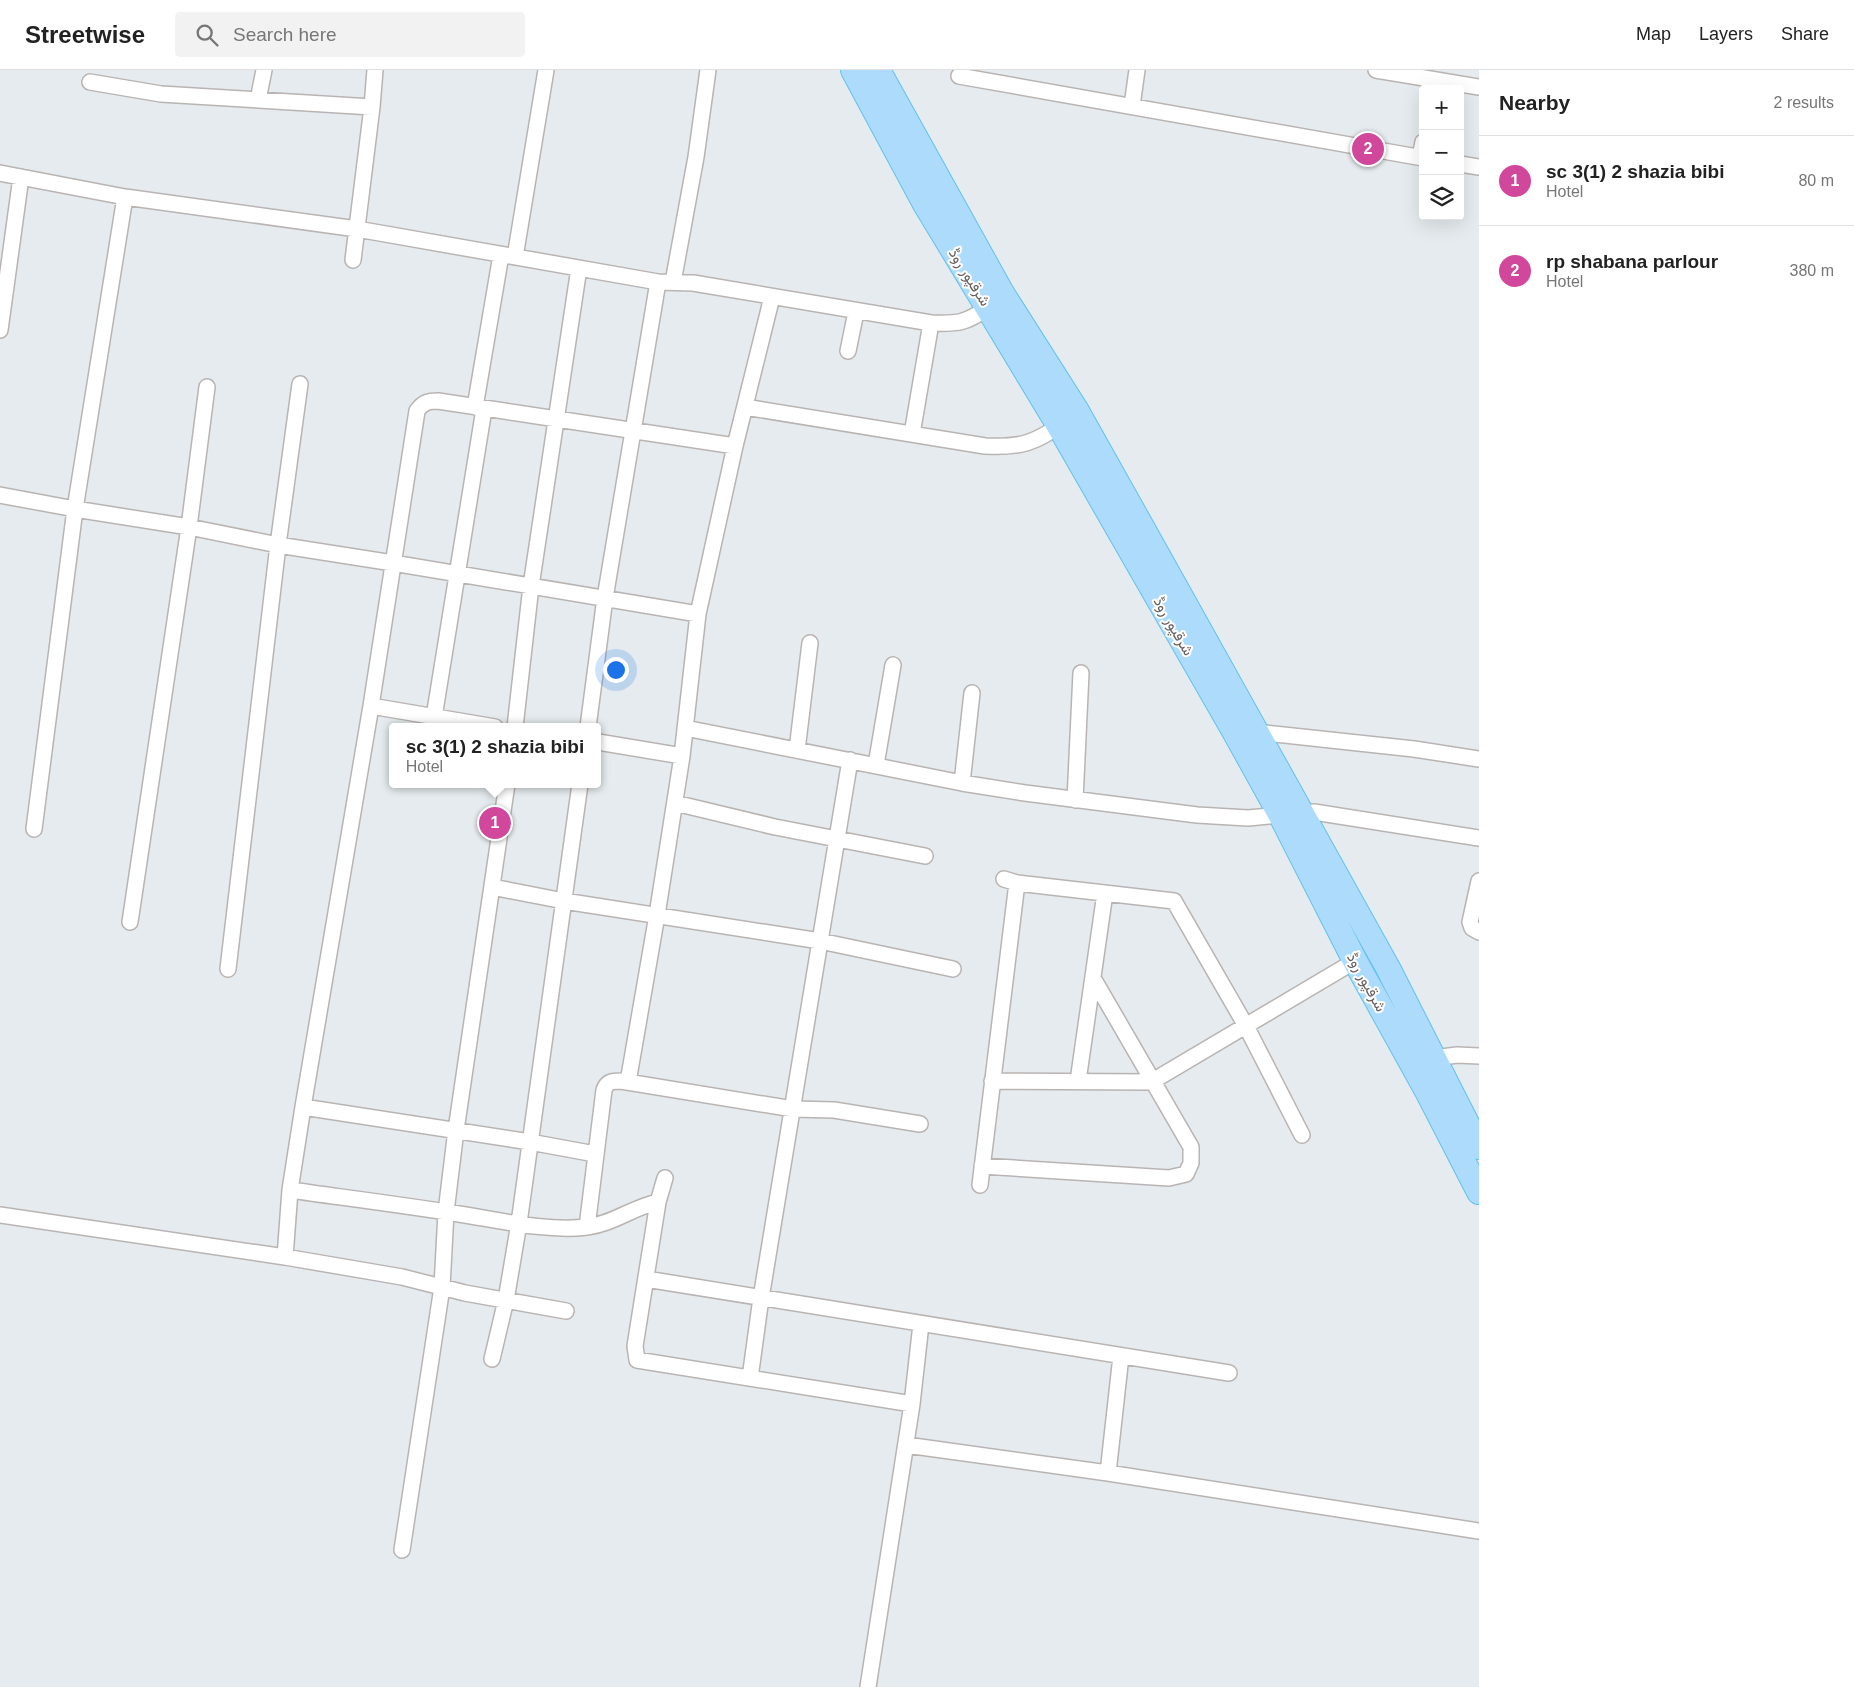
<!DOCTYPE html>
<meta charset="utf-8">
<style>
:root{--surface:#fff;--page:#f2f2f2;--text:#222;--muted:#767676;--line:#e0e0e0;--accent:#0f766e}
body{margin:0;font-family:Arial,Vazirmatn,sans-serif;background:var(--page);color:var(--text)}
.controls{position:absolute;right:15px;top:15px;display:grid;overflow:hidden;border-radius:5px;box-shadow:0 5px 20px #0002}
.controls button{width:45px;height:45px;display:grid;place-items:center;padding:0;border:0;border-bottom:1px solid var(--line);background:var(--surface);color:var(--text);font:25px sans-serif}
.you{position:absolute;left:615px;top:599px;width:18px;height:18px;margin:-12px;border:4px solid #fff;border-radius:50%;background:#1a73e8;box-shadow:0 0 0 8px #1a73e833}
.badge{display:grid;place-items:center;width:32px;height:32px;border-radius:50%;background:var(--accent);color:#fff;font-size:16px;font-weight:700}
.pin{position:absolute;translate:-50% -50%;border:2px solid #fff;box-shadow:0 1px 5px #0006}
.popup{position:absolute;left:389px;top:653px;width:212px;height:65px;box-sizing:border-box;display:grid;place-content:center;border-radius:5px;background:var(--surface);filter:drop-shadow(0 1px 4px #0005);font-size:16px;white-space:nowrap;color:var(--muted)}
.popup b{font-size:19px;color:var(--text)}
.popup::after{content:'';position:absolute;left:50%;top:100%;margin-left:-10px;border:10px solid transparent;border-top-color:var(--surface)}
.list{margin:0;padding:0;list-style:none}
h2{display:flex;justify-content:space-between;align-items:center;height:65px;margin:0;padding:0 20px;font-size:21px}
h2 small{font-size:16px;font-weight:400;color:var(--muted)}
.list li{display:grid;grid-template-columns:32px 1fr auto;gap:15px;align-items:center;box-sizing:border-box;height:90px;padding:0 20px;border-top:1px solid var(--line)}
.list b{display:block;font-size:19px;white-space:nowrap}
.list p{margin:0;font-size:16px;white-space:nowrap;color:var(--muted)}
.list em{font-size:16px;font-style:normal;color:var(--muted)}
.icon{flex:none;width:28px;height:28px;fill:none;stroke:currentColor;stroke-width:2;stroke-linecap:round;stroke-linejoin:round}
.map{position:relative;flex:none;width:1479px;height:1617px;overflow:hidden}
header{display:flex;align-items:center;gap:30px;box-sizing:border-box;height:70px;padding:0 25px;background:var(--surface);border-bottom:1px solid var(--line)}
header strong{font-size:24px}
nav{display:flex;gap:28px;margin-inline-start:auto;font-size:18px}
.search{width:350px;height:45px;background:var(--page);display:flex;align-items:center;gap:12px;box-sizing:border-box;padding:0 18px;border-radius:5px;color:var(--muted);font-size:19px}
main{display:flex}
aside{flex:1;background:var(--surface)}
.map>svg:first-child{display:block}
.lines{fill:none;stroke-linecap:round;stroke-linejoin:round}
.street-casing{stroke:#b9b4b2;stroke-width:18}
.primary-casing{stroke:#60c2ec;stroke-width:26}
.street{stroke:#fff;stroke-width:15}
.primary{stroke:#acdbfc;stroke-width:24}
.labels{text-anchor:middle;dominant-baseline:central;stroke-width:4;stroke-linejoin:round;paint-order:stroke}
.street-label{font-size:15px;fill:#655e5d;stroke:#fff}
</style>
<header>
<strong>Streetwise</strong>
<div class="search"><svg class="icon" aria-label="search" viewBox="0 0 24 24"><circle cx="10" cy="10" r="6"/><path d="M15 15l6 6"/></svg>Search here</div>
<nav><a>Map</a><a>Layers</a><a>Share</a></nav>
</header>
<main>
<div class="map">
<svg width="1479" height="1617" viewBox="0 0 1479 1617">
<rect width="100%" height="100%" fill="#e5ebee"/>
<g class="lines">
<defs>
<path id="street" d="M1376 0 1479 17
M959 6 1423 88
M90 12 161 24 372 37
M258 30 264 0
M1132 36 1137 0
M1420 87 1423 72
M1460 94 1479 97
M0 103 125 127 357 159 658 212 693 213 931 253C959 254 966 253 989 237
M515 187 546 0
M353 190 372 37 375 0
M673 212 696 87 708 0
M0 260 21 107
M848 281 856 242
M475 337 501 185
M745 337 985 376C1020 378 1037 373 1065 351
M912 364 931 253
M0 425 75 439 189 457 278 475 393 493 698 544
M371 636 495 657
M434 647 484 339
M515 657 531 516 579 198
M588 657 605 528 658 212
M685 658 962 713 1025 723 1197 745 1248 748 1314 742 1479 768
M1256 662 1414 679 1479 689
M598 672 682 686
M797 680 810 573
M876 695 893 595
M962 713 972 623
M1075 730 1081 603
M675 733 775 757 925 786
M34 759 75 439 125 127
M1004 809 1017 813 1174 831 1246 956 1302 1065
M1479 811 1470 852 1472 858 1479 862
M492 817 564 831 820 871 953 899
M130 852 189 457 207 317
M228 899 278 475 300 314
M1434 988 1457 985 1479 986
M992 1011 1151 1012 1355 891
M1078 1011 1105 823
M628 1012 657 845 682 686 698 544 735 376 772 227
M303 1037 530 1072 595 1084
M982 1096 1169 1108 1186 1104 1191 1093V1077L1093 908
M665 1108 658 1132 635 1276 637 1290 912 1334
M980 1115 1017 813
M290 1120C347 1128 403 1135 459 1144 498 1150 548 1162 587 1157 613 1154 633 1137 658 1132
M0 1145 285 1187 402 1207 465 1223 566 1241
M587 1157 604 1020C607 1011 613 1011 621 1011L793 1039 834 1040 920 1054
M285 1187 290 1120 303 1037 371 636 417 341C423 332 429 331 438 331L735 376
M646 1209 1229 1303
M492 1289 506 1230 519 1153 580 714
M750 1308 761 1228 850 690
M906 1375 1108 1403 1479 1461
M1108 1403 1121 1286
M402 1480 442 1217 446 1142 456 1060 507 714
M868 1617 912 1334 921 1254"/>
<path id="primary" d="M853 0 925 134 1059 356 1234 661 1281 746 1355 891 1428 1023 1479 1122
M878 0 1002 223 1077 341 1160 489 1388 898 1479 1077"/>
</defs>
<use href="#street" class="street-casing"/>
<use href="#primary" class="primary-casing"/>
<use href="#street" class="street"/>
<use href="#primary" class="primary"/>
</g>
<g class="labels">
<g class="street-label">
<text transform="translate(970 207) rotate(58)">شرقپور روڈ</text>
<text transform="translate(1174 556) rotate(60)">شرقپور روڈ</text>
<text transform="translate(1367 912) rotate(61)">شرقپور روڈ</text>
</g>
</g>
</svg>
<div class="controls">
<button>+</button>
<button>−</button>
<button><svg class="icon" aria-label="layers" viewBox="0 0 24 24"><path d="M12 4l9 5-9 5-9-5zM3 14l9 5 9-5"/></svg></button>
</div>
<div class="you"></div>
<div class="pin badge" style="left:495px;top:753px;background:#d1479c">1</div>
<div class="popup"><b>sc 3(1) 2 shazia bibi</b>Hotel</div>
<div class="pin badge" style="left:1368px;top:79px;background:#d1479c">2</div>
</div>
<aside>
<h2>Nearby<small>2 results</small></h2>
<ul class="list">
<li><span class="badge" style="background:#d1479c">1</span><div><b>sc 3(1) 2 shazia bibi</b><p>Hotel</p></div><em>80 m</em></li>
<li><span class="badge" style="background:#d1479c">2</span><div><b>rp shabana parlour</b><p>Hotel</p></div><em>380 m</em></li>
</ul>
</aside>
</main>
